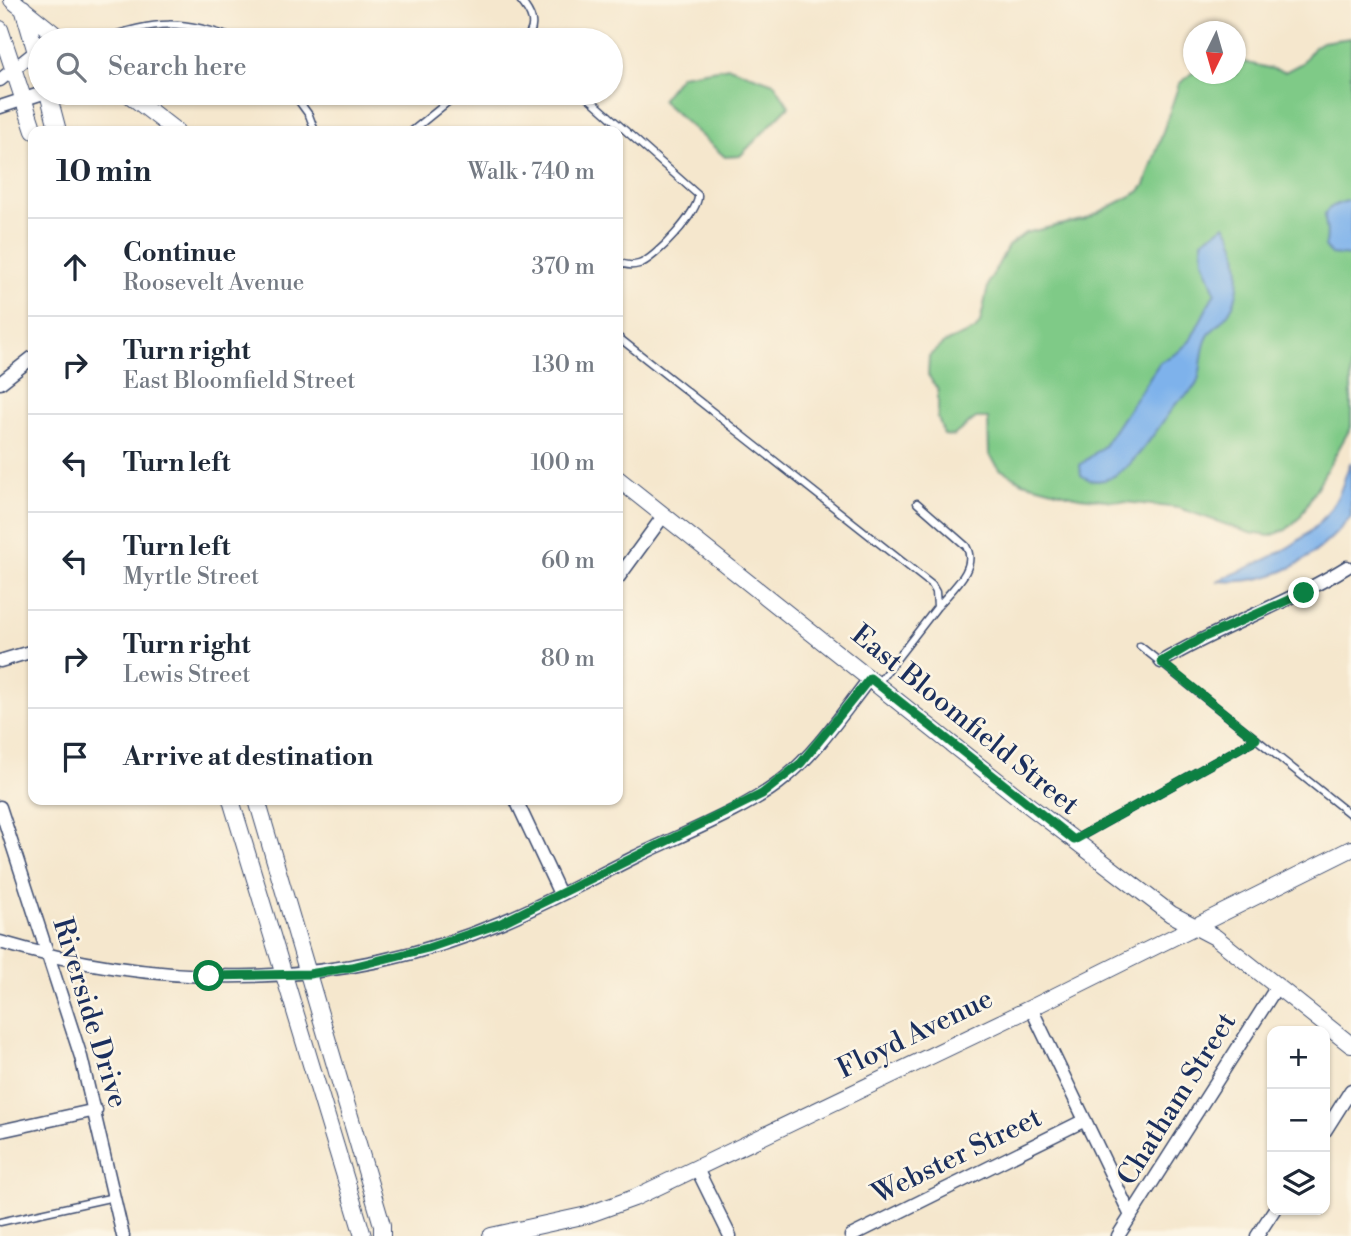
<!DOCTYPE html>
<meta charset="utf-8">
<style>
:root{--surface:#fff;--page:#f6f6f7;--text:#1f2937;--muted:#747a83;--line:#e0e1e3}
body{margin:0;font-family:"Libre Bodoni",serif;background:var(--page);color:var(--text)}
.controls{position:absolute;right:21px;bottom:21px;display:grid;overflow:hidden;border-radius:14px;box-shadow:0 2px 5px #0004}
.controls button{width:63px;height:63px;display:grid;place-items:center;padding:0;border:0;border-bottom:2px solid var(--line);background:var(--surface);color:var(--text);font:35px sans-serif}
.compass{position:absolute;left:1183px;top:21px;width:63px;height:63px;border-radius:50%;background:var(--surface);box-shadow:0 2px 5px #0004;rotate:185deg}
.stop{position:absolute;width:21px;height:21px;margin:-16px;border:5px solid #0b8043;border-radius:50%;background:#fff}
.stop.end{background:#0b8043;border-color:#fff;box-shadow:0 2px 7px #0008}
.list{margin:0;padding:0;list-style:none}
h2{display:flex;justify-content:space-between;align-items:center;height:91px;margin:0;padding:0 28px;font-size:30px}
h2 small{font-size:23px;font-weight:400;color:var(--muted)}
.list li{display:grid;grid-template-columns:46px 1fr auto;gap:21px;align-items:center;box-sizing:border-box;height:98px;padding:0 28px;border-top:2px solid var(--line)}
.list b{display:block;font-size:26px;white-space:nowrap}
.list p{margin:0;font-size:23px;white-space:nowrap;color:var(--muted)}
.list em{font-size:23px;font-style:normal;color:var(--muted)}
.icon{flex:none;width:38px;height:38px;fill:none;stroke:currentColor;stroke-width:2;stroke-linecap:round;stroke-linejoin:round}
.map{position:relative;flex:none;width:1351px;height:1236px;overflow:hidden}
.search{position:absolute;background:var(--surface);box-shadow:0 2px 5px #0004;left:28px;top:28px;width:595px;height:77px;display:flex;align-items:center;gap:18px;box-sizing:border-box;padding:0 24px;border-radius:38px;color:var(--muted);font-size:26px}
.panel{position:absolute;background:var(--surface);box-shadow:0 2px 5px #0004;left:28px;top:126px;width:595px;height:679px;border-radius:14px}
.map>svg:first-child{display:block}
.green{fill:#7fca87;stroke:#4d7c72;stroke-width:2}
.water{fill:#7eb2eb;stroke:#4c70a4;stroke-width:2}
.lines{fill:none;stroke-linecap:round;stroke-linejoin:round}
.service-casing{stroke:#3c4b6f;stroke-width:9}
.minor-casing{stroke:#3c4b6f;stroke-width:15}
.tertiary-casing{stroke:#3c4b6f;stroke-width:18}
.service{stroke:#fff;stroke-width:6}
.minor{stroke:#fff;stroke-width:12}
.tertiary{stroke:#fff;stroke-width:16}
.route{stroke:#0b8043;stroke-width:9}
.labels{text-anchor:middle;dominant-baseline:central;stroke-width:5;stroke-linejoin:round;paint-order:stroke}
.street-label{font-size:28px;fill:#1b2f5e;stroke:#fcf5e5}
</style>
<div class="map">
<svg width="1351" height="1236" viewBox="0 0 1351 1236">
<rect width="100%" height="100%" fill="#fcf5e5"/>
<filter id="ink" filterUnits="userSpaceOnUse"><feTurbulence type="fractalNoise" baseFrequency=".0143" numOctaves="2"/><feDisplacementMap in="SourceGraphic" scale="14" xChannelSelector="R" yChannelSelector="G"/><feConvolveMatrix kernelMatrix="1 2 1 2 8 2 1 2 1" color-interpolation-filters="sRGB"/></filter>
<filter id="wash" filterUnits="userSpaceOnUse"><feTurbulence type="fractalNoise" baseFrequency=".00686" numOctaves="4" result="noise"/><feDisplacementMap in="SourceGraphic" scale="28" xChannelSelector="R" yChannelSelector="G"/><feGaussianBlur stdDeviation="1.57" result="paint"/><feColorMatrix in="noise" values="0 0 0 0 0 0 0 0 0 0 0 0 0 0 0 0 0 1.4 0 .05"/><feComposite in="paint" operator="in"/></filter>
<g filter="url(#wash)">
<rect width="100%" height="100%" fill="#f5e7cd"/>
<path class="green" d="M1351 38V427L1300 517 1286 530 1270 536 1250 533 1179 508 1079 497 1023 482 1000 469 989 454 988 418H976L953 436 944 435 938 418V390L928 375 929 356 944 343 975 330 980 323 989 282 1008 246 1025 233 1086 219 1139 192 1145 185 1179 84 1193 72 1236 74V62L1240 61 1285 72 1302 63 1314 47 1322 42Z
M729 67 774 83 789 106 740 156 725 157 661 100 681 75Z"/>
<path class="water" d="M1351 200V256L1331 254 1325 247C1334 219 1307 211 1351 200Z
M1225 225C1241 245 1244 290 1229 312 1223 321 1214 327 1208 336 1200 350 1203 369 1197 383 1193 392 1181 398 1174 406 1156 429 1117 502 1081 475L1080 465 1104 446 1160 362 1177 353 1190 341 1215 292 1203 260 1202 241Z
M1351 462V517C1313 561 1276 585 1217 581 1261 562 1313 544 1337 498 1343 487 1345 474 1351 462Z"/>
</g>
<g filter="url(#ink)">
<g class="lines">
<defs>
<path id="service" d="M520 0C531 13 539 27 524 40
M100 40C153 20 185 19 237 40
M293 93 309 115 315 131
M583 93 698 195C700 211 654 260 639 264 632 266 624 265 618 262
M412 131 459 93
M618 337 932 585 936 592 937 607 878 683
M917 503 966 546C979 568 952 589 938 606
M1140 646 1351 815
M1074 840 1256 739
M0 1222 114 1197"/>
<path id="minor" d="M0 80 40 48
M0 107 43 93
M0 383 33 357
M618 578 664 515
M0 661 33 651
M1161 662C1221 626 1287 604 1347 567
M516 800 560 894
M0 807 81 1057 123 1236
M0 942C165 991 343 990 502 922 548 903 591 879 635 857 678 836 750 808 785 778 818 751 844 711 870 678
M1031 1008 1131 1216
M0 1131 96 1110
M1325 1131 1351 1090
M697 1169 730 1236
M851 1236 1085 1120
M1118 1236 1276 988
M1257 1236 1274 1210"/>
<path id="tertiary" d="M12 0 62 40
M23 8 40 66
M0 29 34 131
M48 93 58 131
M127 93 176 131
M618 479 1027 804 1171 914 1215 937 1351 1045
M231 800 363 1236
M257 800 382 1225V1236
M491 1236 587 1215 634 1198 1031 1008 1351 849"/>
</defs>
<use href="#service" class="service-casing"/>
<use href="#minor" class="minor-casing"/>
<use href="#tertiary" class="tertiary-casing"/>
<use href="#service" class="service"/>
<use href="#minor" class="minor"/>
<use href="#tertiary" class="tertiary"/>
</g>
</g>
<g class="lines" filter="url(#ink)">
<path class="route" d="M209 976 309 974 352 967 428 948 501 923 762 794 801 763 870 678 1074 840 1256 739 1161 662 1200 639 1304 593"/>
</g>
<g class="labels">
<g class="street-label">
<text transform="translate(965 720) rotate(39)">East Bloomfield Street</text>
<text transform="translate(90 1013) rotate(73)">Riverside Drive</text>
<text transform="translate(915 1034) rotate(-26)">Floyd Avenue</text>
<text transform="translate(1177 1099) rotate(-58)">Chatham Street</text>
<text transform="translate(957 1156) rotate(-26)">Webster Street</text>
</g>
</g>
</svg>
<div class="controls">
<button>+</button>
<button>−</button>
<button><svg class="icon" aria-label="layers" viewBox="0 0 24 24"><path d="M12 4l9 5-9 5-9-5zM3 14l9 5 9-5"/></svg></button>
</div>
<svg class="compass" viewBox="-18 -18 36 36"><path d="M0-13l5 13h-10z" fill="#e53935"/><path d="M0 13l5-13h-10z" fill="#747a83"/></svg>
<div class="stop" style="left:209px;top:976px"></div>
<div class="stop end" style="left:1304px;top:593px"></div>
<div class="search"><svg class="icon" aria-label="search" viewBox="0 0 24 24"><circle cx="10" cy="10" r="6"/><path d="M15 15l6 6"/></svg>Search here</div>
<section class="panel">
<h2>10 min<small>Walk · 740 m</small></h2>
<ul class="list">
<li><svg class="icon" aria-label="ahead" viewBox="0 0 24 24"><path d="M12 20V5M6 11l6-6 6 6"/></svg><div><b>Continue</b><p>Roosevelt Avenue</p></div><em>370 m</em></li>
<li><svg class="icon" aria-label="right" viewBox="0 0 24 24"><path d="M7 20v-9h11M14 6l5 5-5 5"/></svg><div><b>Turn right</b><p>East Bloomfield Street</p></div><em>130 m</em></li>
<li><svg class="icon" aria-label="left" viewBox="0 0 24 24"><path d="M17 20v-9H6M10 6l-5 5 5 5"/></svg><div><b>Turn left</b></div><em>100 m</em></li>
<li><svg class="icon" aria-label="left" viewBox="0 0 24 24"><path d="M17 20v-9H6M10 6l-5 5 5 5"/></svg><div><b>Turn left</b><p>Myrtle Street</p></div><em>60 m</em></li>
<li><svg class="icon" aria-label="right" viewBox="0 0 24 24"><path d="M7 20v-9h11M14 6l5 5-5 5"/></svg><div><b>Turn right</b><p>Lewis Street</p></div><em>80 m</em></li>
<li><svg class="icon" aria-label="arrive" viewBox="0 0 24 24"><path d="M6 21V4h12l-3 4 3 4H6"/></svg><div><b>Arrive at destination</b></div></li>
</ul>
</section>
</div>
